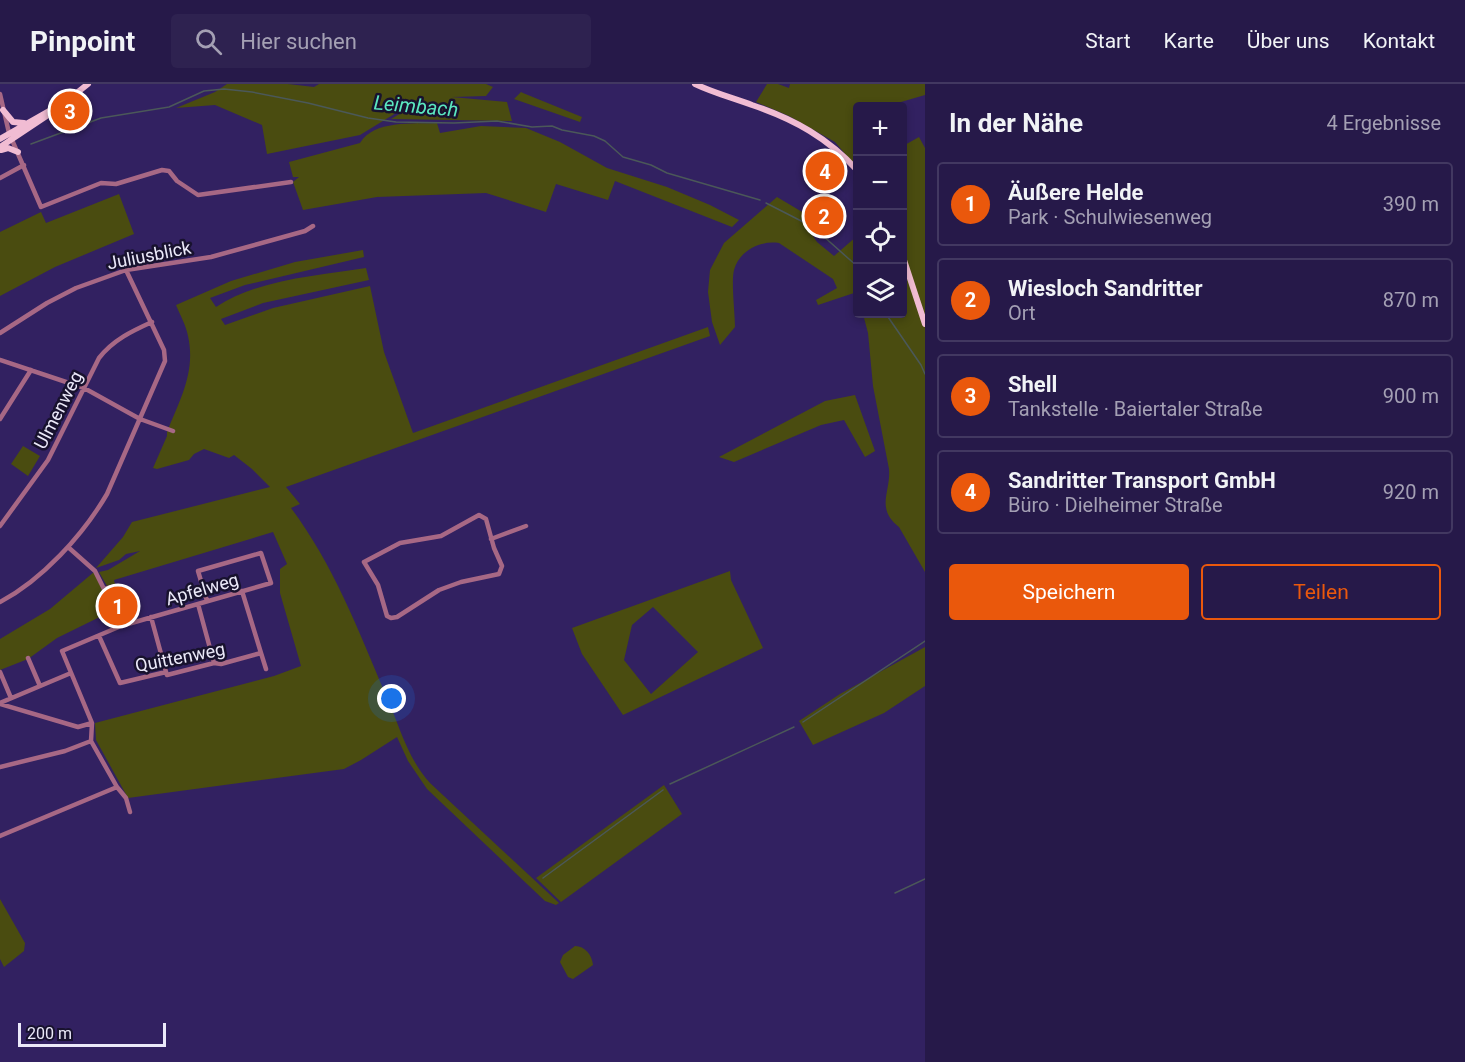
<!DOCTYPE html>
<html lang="de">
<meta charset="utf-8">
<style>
:root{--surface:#261949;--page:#2e2250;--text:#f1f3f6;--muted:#a4a0b4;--line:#423861;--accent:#ea580c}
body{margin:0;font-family:Roboto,sans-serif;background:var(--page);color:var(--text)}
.controls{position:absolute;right:18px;top:18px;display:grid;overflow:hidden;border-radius:6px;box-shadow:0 3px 9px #0003}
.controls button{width:54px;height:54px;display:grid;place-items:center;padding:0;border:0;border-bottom:2px solid var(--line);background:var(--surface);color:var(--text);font:30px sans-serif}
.scale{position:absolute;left:18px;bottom:15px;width:148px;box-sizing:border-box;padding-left:6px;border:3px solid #ebe9f9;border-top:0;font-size:16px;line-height:21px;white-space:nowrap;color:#ebe9f9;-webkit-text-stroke:4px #18122e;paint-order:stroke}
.you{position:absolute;left:392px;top:615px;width:21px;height:21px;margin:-15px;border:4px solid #fff;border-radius:50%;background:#1a73e8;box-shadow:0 0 0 9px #1a73e833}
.badge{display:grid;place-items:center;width:39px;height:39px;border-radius:50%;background:var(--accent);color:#fff;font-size:20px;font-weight:700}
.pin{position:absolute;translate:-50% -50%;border:3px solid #fff;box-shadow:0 2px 6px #0006}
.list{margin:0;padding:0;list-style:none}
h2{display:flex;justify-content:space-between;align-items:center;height:78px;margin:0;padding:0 24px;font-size:26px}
h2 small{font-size:20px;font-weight:400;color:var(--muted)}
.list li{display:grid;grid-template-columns:39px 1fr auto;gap:18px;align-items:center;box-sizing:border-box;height:84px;margin:0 12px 12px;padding:0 12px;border:2px solid var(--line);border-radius:6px}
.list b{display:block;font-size:22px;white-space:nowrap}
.list p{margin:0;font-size:20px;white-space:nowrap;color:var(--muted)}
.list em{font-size:20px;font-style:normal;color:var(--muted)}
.actions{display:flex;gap:12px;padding:18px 24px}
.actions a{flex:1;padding:14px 0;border:2px solid var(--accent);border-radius:6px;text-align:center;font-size:21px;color:var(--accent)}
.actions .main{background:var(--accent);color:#fff}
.icon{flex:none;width:33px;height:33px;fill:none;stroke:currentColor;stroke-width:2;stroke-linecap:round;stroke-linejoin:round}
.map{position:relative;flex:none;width:925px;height:978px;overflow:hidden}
header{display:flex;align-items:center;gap:36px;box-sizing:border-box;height:84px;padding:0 30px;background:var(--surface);border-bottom:2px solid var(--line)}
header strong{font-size:28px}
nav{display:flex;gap:33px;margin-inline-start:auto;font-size:21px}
.search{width:420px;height:54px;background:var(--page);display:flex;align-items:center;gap:15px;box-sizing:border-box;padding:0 21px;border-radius:6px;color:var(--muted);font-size:22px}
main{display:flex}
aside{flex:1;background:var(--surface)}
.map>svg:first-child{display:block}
.green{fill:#4a4c10;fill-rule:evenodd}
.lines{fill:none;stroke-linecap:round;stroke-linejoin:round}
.stream{stroke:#4b5859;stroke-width:1.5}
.minor{stroke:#a76885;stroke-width:4.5}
.major{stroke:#f1bcd3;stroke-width:6}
.labels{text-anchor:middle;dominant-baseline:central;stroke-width:5;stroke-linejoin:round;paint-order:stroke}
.street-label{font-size:18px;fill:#ebe9f9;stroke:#18122e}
.water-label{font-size:20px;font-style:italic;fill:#5be8c0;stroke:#18122e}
</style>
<header>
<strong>Pinpoint</strong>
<div class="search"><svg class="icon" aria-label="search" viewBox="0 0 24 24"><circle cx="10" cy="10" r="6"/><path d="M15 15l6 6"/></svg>Hier suchen</div>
<nav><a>Start</a><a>Karte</a><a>Über uns</a><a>Kontakt</a></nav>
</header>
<main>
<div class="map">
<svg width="925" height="978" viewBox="0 0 925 978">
<rect width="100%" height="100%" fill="#322161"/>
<path class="green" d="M227 0H288L314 3 319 0H486L493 3 486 12 452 13 507 18 512 37 391 35 408 25 396 29 360 51 267 70 262 41 215 21 176 24 215 8Z
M767 0H778L789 4 790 0H925V11L901 18 895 22H858L857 84 835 58 789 32 756 18Z
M521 8 523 9 582 33 580 38 514 15Z
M437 39 440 49 481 42 526 44 560 58 607 84 667 103 710 121 739 136 732 143 615 97 608 116 556 100 546 128 486 109 377 113 303 126 293 98 299 93H293L289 78 360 59C374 36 412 40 437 39Z
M919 53 925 64V488L899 443C875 424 891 408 889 385L873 302 868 249 863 230H902L903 62Z
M119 110 134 150 55 183 0 212V148L41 128 46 139Z
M777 113 814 135 807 143 817 158 834 172 857 152V217L854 209 818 221 816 216 837 204 833 195 779 159C760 156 739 167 734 186 731 198 735 229 735 243L720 261 712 238 708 208 710 186 724 159Z
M363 166 364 173 245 201 210 214 216 223C259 195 316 192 366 184L369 196 263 219 221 235 225 241 273 224 370 202 384 268 413 349 708 243 710 252 286 403 300 420 291 424C333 480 358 545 385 609 399 640 407 674 430 699L559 819 556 821 545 817 427 705 408 677 397 653 361 676 344 685 128 714 96 656 95 639 274 592 301 582 280 509V485L287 480 273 448 114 496 115 500 107 502 99 488 108 486 140 467 126 470 119 476 96 484 123 453 132 438 270 403 252 385 234 371 229 374 204 365 194 370 189 376 157 385 153 384 167 352V348C180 315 196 288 188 252 186 241 180 231 176 221L231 197 295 178Z
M855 311 875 367 865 373 844 336 821 341 734 378 719 373 825 317Z
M23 362 40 372 28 392 11 380Z
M730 487 731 496 763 564 623 631 582 570 572 544ZM653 523 698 568 651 610 624 576 632 541Z
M94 488 112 527 57 554 28 575 0 586V555L50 525Z
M925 563V602L884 629 813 661 799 637 840 610Z
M664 701 682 730 561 818 536 794Z
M0 815 25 859 24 867 4 883 0 875Z
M575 862C585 862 592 871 593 881L573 895 568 893 560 878 563 871Z"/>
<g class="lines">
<path class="stream" d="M31 60 101 34 169 23 204 7 224 5 252 8 308 19 368 34 396 38 454 39 497 37 532 43 552 42 562 46 594 52 605 57 623 73 651 81 667 89 760 116
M766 119 813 143 858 183
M886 230 921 281 925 290
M803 638 925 557
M670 700 794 643
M543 794 663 706
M895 809 925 795"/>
<path class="minor" d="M0 10 9 49 41 123 101 99 116 100 162 86 169 87 177 97 198 111 291 98
M0 94 24 81
M0 249 47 219 76 204 126 186 211 173 305 147 313 142
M0 276 84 304 140 335 173 347
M0 335 31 286
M479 431 486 435 494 464 502 482 499 490 461 498 439 506 397 533 391 534 387 532 378 501 364 478 400 459 441 452Z
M0 442 48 376 99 274C113 256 132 247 152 238
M491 455 526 442
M68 463 95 487 104 505 116 502
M0 518C42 496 83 451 107 410L165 277 164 266 126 186
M198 520 214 579
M151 533 166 588
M99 552 120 599 166 588 167 591 214 579 221 580 261 569 242 507
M261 569 266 585
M28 574 40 602
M0 588 11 614
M0 619 71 589
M0 620 78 643 92 639
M91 657 92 639 62 567 121 542 271 499 261 469 198 487 207 517
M91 657 117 703 126 714 130 728
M0 683 65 667 91 657
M0 752 117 703"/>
<path class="major" d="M695 0C714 9 733 14 752 21 794 35 828 54 858 87
M3 26 13 38 24 39
M0 55 49 27
M0 63 54 27 88 0
M1 66 8 64 18 68
M902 170 925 240"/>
</g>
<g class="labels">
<g class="street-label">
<text transform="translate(149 171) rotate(-11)">Juliusblick</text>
<text transform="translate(58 326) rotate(-63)">Ulmenweg</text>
<text transform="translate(202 505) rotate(-16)">Apfelweg</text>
<text transform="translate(180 573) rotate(-11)">Quittenweg</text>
</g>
<g class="water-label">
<text transform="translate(416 22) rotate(5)">Leimbach</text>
</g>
</g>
</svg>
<div class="controls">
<button>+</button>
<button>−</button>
<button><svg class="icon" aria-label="locate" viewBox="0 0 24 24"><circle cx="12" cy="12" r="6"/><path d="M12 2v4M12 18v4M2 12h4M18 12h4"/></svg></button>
<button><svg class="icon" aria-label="layers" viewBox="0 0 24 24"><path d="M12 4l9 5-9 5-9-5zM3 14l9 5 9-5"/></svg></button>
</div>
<div class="scale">200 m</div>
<div class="you"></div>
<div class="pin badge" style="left:118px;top:522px">1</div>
<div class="pin badge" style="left:824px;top:132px">2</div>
<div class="pin badge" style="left:70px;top:27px">3</div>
<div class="pin badge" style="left:825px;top:87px">4</div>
</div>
<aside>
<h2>In der Nähe<small>4 Ergebnisse</small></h2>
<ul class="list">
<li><span class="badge">1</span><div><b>Äußere Helde</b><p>Park · Schulwiesenweg</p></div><em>390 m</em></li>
<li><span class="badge">2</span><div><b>Wiesloch Sandritter</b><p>Ort</p></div><em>870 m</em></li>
<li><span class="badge">3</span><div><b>Shell</b><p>Tankstelle · Baiertaler Straße</p></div><em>900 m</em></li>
<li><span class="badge">4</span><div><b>Sandritter Transport GmbH</b><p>Büro · Dielheimer Straße</p></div><em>920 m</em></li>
</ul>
<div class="actions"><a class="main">Speichern</a><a>Teilen</a></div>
</aside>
</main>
